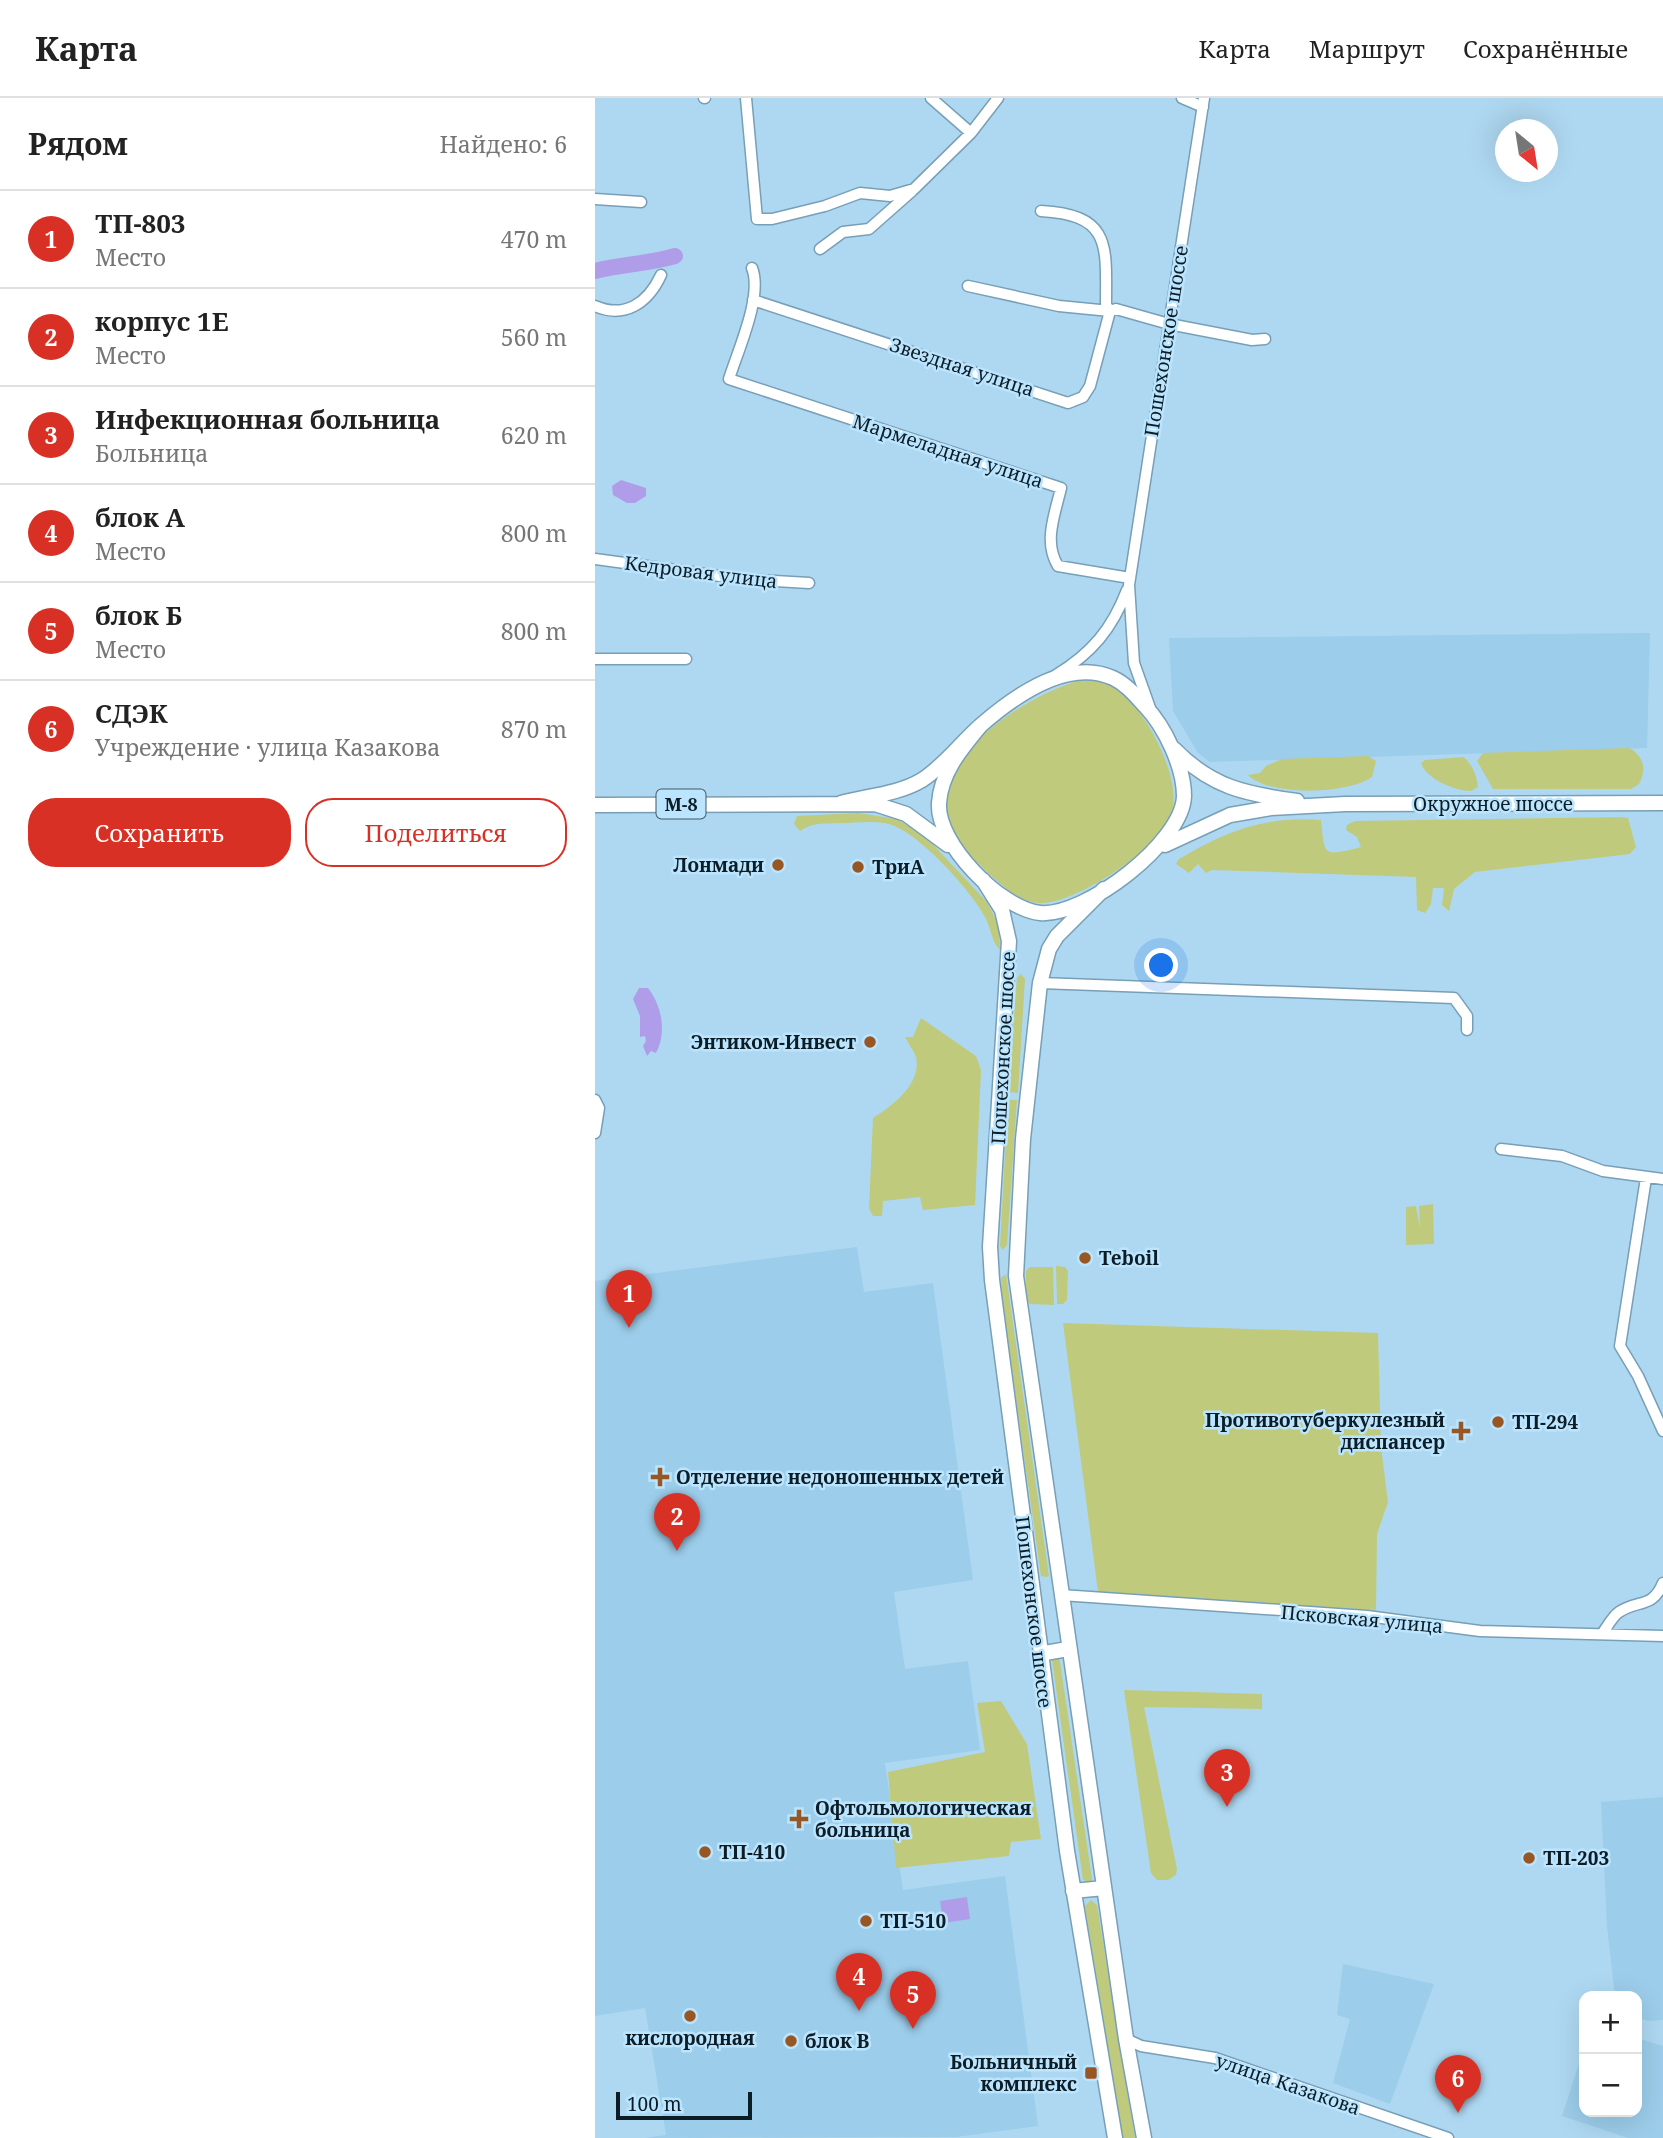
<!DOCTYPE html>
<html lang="ru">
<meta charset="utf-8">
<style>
:root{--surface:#fff;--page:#f6f6f6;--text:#222;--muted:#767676;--line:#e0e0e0;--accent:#d93025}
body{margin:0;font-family:"Noto Serif",serif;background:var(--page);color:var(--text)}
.controls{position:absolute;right:21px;bottom:21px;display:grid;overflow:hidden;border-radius:14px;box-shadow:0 7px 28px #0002}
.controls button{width:63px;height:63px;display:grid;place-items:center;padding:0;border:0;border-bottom:2px solid var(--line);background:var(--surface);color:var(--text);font:35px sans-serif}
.compass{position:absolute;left:900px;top:21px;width:63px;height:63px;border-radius:50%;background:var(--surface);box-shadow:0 7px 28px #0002;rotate:150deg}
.scale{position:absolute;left:21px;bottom:18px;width:136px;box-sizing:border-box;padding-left:7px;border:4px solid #0d1d26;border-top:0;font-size:19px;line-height:24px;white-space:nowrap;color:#0d1d26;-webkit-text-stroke:5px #bbe5fe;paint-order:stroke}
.you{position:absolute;left:567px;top:868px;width:24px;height:24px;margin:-18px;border:5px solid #fff;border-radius:50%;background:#1a73e8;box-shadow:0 0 0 10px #1a73e833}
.badge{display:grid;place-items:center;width:46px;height:46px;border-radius:50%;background:var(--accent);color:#fff;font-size:23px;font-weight:700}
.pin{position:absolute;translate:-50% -58px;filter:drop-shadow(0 2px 4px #0008)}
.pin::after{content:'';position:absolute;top:37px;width:24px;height:21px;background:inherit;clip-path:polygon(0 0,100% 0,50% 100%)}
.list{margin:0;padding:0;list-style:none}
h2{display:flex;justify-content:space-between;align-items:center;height:91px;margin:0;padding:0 28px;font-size:30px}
h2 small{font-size:23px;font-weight:400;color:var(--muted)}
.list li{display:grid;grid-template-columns:46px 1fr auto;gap:21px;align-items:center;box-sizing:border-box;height:98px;padding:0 28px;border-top:2px solid var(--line)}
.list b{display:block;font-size:26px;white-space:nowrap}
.list p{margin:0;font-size:23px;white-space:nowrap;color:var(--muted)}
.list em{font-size:23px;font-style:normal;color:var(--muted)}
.actions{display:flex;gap:14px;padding:21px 28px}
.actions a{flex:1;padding:16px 0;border:2px solid var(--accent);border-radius:28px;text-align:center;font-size:24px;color:var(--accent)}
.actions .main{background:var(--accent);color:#fff}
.map{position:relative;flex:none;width:1068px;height:2040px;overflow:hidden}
header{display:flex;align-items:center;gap:42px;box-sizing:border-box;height:98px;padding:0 35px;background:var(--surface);border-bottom:2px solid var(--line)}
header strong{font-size:33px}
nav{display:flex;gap:38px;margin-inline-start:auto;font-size:24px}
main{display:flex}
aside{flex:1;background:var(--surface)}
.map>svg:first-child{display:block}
.built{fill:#9ccdea}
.green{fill:#c0ca7c}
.water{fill:#b09de9}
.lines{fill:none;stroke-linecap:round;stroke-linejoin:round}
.river{stroke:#b09de9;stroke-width:16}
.minor-casing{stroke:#779fb7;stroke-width:13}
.major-casing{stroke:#779fb7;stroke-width:17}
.minor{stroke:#fff;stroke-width:10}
.major{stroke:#fff;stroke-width:14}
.poi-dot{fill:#985623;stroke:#bbe5fe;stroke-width:2.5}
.labels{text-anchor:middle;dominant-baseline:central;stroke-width:5;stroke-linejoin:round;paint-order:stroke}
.shield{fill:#bbe5fe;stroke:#415967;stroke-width:2}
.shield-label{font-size:18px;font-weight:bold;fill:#0d1d26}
.street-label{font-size:19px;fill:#0d1d26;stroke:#bbe5fe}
.poi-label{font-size:19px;font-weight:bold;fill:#0d1d26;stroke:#bbe5fe;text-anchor:start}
</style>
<header>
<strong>Карта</strong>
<nav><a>Карта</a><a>Маршрут</a><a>Сохранённые</a></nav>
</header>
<main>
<aside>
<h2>Рядом<small>Найдено: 6</small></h2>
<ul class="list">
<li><span class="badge">1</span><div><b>ТП-803</b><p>Место</p></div><em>470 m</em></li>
<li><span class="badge">2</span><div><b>корпус 1Е</b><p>Место</p></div><em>560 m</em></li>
<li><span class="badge">3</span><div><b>Инфекционная больница</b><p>Больница</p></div><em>620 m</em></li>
<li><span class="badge">4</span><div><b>блок А</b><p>Место</p></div><em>800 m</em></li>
<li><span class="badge">5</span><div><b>блок Б</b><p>Место</p></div><em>800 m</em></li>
<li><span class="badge">6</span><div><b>СДЭК</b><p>Учреждение · улица Казакова</p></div><em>870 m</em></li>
</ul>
<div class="actions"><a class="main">Сохранить</a><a>Поделиться</a></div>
</aside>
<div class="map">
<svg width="1068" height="2040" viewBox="0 0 1068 2040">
<rect width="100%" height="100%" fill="#aed8f1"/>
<path class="built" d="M1055 535 1052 650 615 664 603 655 578 613 574 540Z
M262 1149 269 1194 338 1185 378 1482 299 1494 310 1571 373 1563 385 1652 290 1665 308 1792 410 1778 443 2028 361 2039 51 2040 71 2037 50 1910 0 1918V1183Z
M1068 1699V1922L1054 1923 1042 1920V1898H1020L1012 1828 1006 1704Z
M748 1866 839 1886 795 2006 738 1985 755 1921 742 1917Z
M1042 1940 1068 1948V2040H1033L967 2018 989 1950V2014H1042Z"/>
<path class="green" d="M483 583C494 583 505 582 514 587 548 602 590 683 576 718 564 751 478 808 443 805 429 804 416 795 406 786 387 770 360 746 352 721 333 659 434 596 483 583Z
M1034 650C1049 658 1052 672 1044 686L1036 691H898L882 663 888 655Z
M773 658 781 663 777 679C754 696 675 699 653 677L665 675 671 668 687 661Z
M868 659C877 665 882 678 883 689L876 693C860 693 831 681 826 665L830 662Z
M263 715 302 721 331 739 392 804 404 828 405 852C397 845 396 830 390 819 376 792 323 734 294 726 279 722 260 725 245 725 228 726 219 724 205 733L199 726 202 718Z
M1028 719 1033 720 1041 749 1035 756 880 774 859 791 854 813 847 807 849 790H838L836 806 830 815 822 812 821 779 617 772 611 775 603 766 594 775 581 766 584 761C631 733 670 718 726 722 730 758 727 759 766 749L762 739 751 732 752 727 760 723Z
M426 876 430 881 423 995 413 994 422 880Z
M326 920 381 958 386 972 380 1107 328 1112 325 1099 288 1103 287 1118H278L274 1110 278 1020C297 1008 327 986 321 959 319 953 313 945 310 939H318Z
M413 1002H422L412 1147 408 1152 405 1148Z
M838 1106 839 1146 811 1147V1109L821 1108 825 1130 824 1108Z
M461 1168 470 1169 473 1173 472 1202 468 1206H462Z
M435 1169H458L459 1207 435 1206 431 1202V1173Z
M411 1176 454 1478 451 1479 446 1478 408 1209 406 1180Z
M468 1225 783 1235 786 1349 793 1404 782 1436 781 1512 503 1494Z
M464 1557 497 1781 496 1785 488 1782 457 1562Z
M529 1592 667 1596V1611L549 1609 582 1771 581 1777 573 1782H562L556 1775Z
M406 1603 432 1646 446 1741 416 1744 414 1758 301 1770 293 1674 390 1654 382 1605Z
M496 1802 502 1807 540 2040H528L490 1808Z"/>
<path class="water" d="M26 382 51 390V398L40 405H32L18 397 17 388Z
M44 890H53C67 908 72 935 61 955L56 953 52 958 48 948 51 943 50 938 45 939V918L38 901Z
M372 1799 375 1821 348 1825 345 1803Z"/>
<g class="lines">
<path class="river" d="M0 173C27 166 53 166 80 158"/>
<defs>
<path id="minor" d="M109 0H110
M151 0 162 121H177L230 108 265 95 295 98 319 91 376 35 403 0
M336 0 376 35
M587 0 608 9
M0 101 46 104
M446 113C517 117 511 148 511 207L515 213
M225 151 248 134 274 131 317 93
M157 170C168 198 143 252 134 281L466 390C460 416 448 444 463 468L535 480
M373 188 464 208 515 213 521 211 574 226 657 242 670 241
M158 202 473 305 488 299 495 288 515 213
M0 208C30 221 53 205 66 177
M0 461 147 481 214 485
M0 561H91
M461 577C497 555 517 531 532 492
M555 610 539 565 534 487 609 0
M445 885 859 900 872 918V932
M0 1002 4 1010 0 1035
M906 1051 967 1058 1008 1073 1068 1081
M1051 1080 1025 1248 1043 1278 1068 1333
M466 1497 772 1518 885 1533 1068 1538
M1007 1536C1012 1529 1017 1519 1024 1514 1044 1501 1057 1511 1068 1485
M531 1941 546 1948 620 1960 853 2040"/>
<path id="major" d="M579 651C616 689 650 696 702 703
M246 705C272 698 304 696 327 682 349 668 366 645 385 628 418 599 472 559 518 580 531 586 540 597 550 608 570 629 589 669 589 698 588 744 490 819 445 815 406 811 341 745 344 705 346 674 367 650 386 627
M0 707 280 706 311 716 353 747
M570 747 635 717 676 710 750 706 1068 705
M388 782 407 812 414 843 395 1149 397 1182 472 1753 520 2040
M509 791 462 838 454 851 445 885 428 1041 421 1178 531 1941 549 2040
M444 1556 473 1551
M478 1793 509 1790"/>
</defs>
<use href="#minor" class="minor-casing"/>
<use href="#major" class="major-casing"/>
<use href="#minor" class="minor"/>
<use href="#major" class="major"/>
</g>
<g class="poi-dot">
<circle cx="183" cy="767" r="7"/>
<circle cx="263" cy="769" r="7"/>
<circle cx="275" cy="944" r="7"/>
<circle cx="490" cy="1160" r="7"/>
<circle cx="903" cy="1324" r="7"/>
<path d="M862.5 1322.5h7v7h7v7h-7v7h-7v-7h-7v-7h7z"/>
<path d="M61.5 1368.5h7v7h7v7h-7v7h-7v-7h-7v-7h7z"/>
<path d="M200.5 1710.5h7v7h7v7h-7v7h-7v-7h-7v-7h7z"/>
<circle cx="110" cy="1754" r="7"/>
<circle cx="934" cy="1760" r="7"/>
<circle cx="271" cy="1823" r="7"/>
<circle cx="95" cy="1918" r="7"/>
<circle cx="196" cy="1943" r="7"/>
<rect x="489" y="1968" width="14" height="14" rx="3.5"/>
</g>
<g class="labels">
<rect class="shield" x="61.5" y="691.5" width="49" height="29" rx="5"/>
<g class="shield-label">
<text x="86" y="706">М-8</text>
</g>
<g class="street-label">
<text transform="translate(571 243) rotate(-81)">Пошехонское шоссе</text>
<text transform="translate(367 269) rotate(18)">Звездная улица</text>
<text transform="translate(353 353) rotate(18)">Мармеладная улица</text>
<text transform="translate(106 474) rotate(7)">Кедровая улица</text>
<text x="898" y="706">Окружное шоссе</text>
<text transform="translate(408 950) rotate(-87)">Пошехонское шоссе</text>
<text transform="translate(439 1514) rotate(83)">Пошехонское шоссе</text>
<text transform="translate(767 1521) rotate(5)">Псковская улица</text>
<text transform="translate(693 1986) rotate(19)">улица Казакова</text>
</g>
<g class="poi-label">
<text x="169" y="767" text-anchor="end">Лонмади</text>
<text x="277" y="769">ТриА</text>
<text x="261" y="944" text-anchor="end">Энтиком-Инвест</text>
<text x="504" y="1160">Teboil</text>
<text x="850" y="1322" text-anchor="end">Противотуберкулезный<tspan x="850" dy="22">диспансер</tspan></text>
<text x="917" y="1324">ТП-294</text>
<text x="81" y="1379">Отделение недоношенных детей</text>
<text x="220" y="1710">Офтольмологическая<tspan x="220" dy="22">больница</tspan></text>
<text x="124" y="1754">ТП-410</text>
<text x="948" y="1760">ТП-203</text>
<text x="285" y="1823">ТП-510</text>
<text x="95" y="1940" text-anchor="middle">кислородная</text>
<text x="210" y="1943">блок В</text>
<text x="482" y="1964" text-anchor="end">Больничный<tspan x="482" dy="22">комплекс</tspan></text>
</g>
</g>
</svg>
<div class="controls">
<button>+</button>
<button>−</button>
</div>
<svg class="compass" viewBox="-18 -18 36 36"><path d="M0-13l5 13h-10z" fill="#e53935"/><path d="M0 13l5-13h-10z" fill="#767676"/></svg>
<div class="scale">100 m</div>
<div class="you"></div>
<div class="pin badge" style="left:34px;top:1230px">1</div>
<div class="pin badge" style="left:82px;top:1453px">2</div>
<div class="pin badge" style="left:632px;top:1709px">3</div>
<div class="pin badge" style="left:264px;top:1913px">4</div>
<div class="pin badge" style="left:318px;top:1931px">5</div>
<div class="pin badge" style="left:863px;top:2015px">6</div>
</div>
</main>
